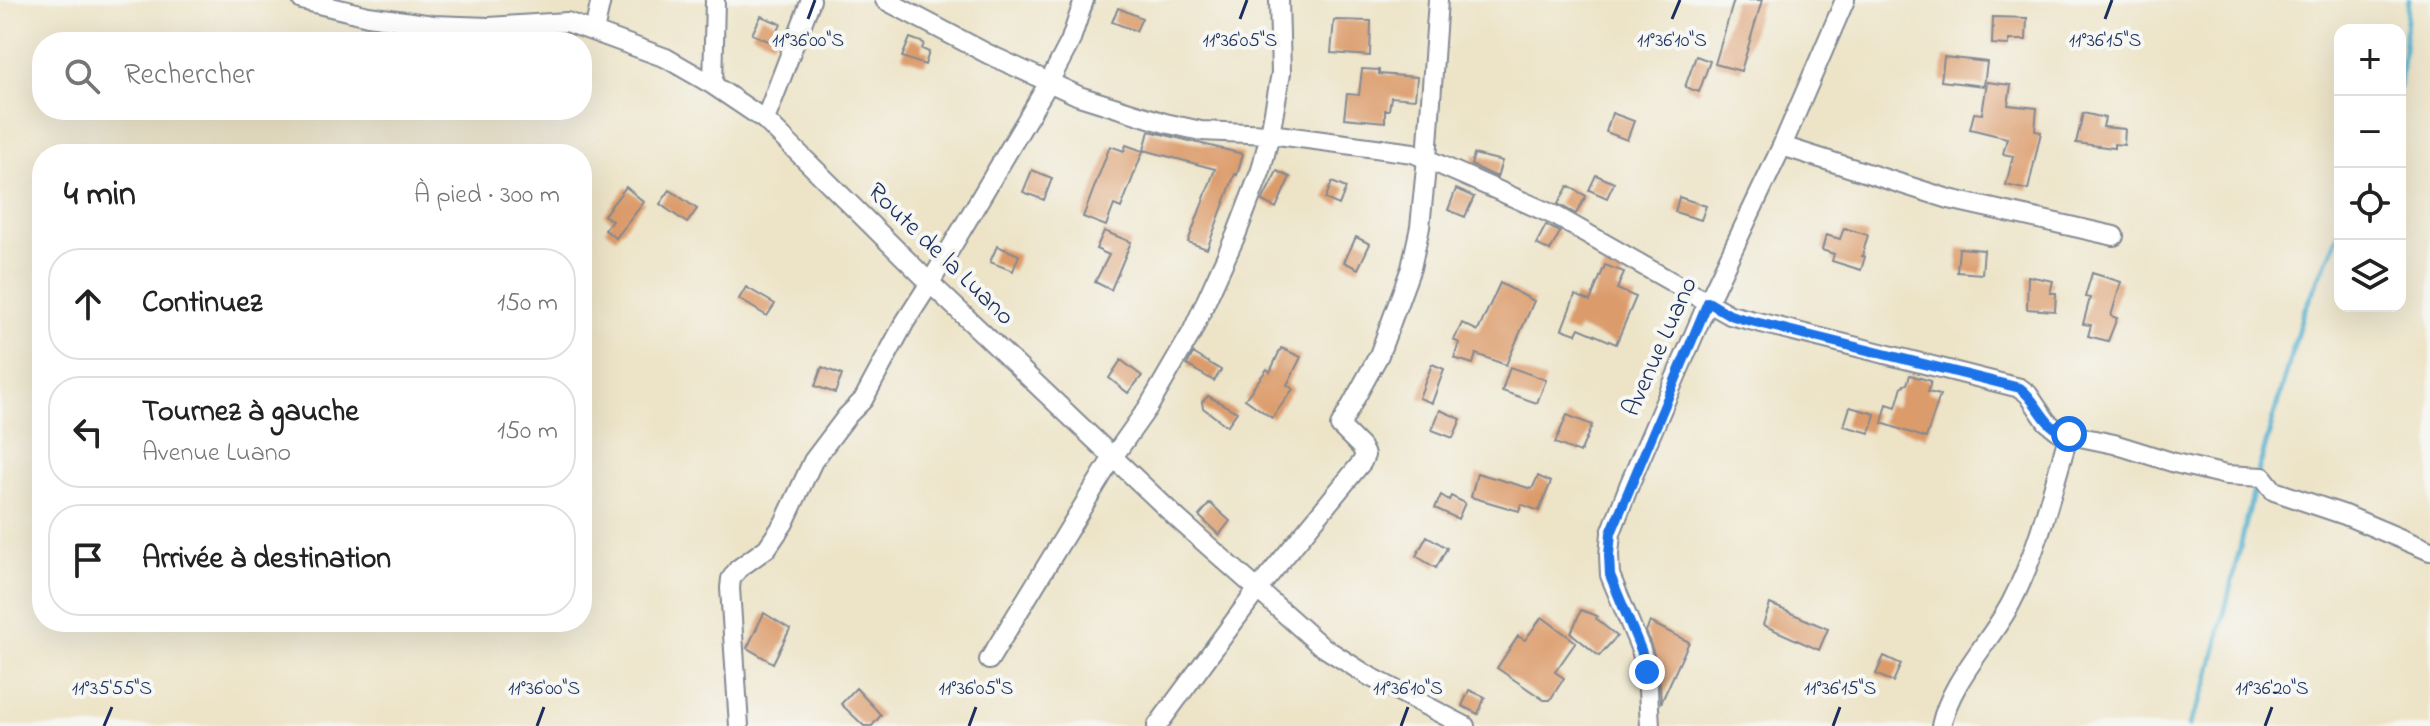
<!DOCTYPE html>
<html lang="fr">
<meta charset="utf-8">
<style>
:root{--surface:#fff;--page:#f2f2f2;--text:#222;--muted:#767676;--line:#e0e0e0}
body{margin:0;font-family:"Indie Flower",sans-serif;background:var(--page);color:var(--text)}
.controls{position:absolute;right:24px;top:24px;display:grid;overflow:hidden;border-radius:16px;box-shadow:0 8px 32px #0002}
.controls button{width:72px;height:72px;display:grid;place-items:center;padding:0;border:0;border-bottom:2px solid var(--line);background:var(--surface);color:var(--text);font:40px sans-serif}
.stop{position:absolute;width:24px;height:24px;margin:-18px;border:6px solid #1a73e8;border-radius:50%;background:#fff}
.stop.end{background:#1a73e8;border-color:#fff;box-shadow:0 2px 8px #0008}
.list{margin:0;padding:0;list-style:none}
h2{display:flex;justify-content:space-between;align-items:center;height:104px;margin:0;padding:0 32px;font-size:34px}
h2 small{font-size:26px;font-weight:400;color:var(--muted)}
.list li{display:grid;grid-template-columns:52px 1fr auto;gap:24px;align-items:center;box-sizing:border-box;height:112px;margin:0 16px 16px;padding:0 16px;border:2px solid var(--line);border-radius:32px}
.list b{display:block;font-size:30px;white-space:nowrap}
.list p{margin:0;font-size:26px;white-space:nowrap;color:var(--muted)}
.list em{font-size:26px;font-style:normal;color:var(--muted)}
.icon{flex:none;width:44px;height:44px;fill:none;stroke:currentColor;stroke-width:2;stroke-linecap:round;stroke-linejoin:round}
.map{position:relative;flex:none;width:2430px;height:726px;overflow:hidden}
.search{position:absolute;background:var(--surface);box-shadow:0 8px 32px #0002;left:32px;top:32px;width:560px;height:88px;display:flex;align-items:center;gap:20px;box-sizing:border-box;padding:0 28px;border-radius:32px;color:var(--muted);font-size:30px}
.panel{position:absolute;background:var(--surface);box-shadow:0 8px 32px #0002;left:32px;top:144px;width:560px;height:488px;border-radius:32px}
.map>svg:first-child{display:block}
.lines{fill:none;stroke-linecap:round;stroke-linejoin:round}
.stream{stroke:#4fb0ce;stroke-width:5}
.building{fill:#dc9b6a}
.minor-casing{stroke:#848a93;stroke-width:22}
.minor{stroke:#fff;stroke-width:18}
.route{stroke:#1a73e8;stroke-width:10}
.ticks{fill:none;stroke:#1b2f5e;stroke-width:3}
.labels{text-anchor:middle;dominant-baseline:central;stroke-width:8;stroke-linejoin:round;paint-order:stroke}
.street-label{font-size:26px;fill:#1b2f5e;stroke:#f6f6f2}
.ticks-label{font-size:20px;text-anchor:middle;fill:#1b2f5e;stroke:#f6f6f2;stroke-width:8;stroke-linejoin:round;paint-order:stroke}
</style>
<div class="map">
<svg width="2430" height="726" viewBox="0 0 2430 726">
<rect width="100%" height="100%" fill="#f6f6f2"/>
<filter id="ink" filterUnits="userSpaceOnUse"><feTurbulence type="fractalNoise" baseFrequency=".0125" numOctaves="2"/><feDisplacementMap in="SourceGraphic" scale="16" xChannelSelector="R" yChannelSelector="G"/><feConvolveMatrix kernelMatrix="1 2 1 2 8 2 1 2 1" color-interpolation-filters="sRGB"/></filter>
<filter id="wash" filterUnits="userSpaceOnUse"><feTurbulence type="fractalNoise" baseFrequency=".006" numOctaves="4" result="noise"/><feDisplacementMap in="SourceGraphic" scale="32" xChannelSelector="R" yChannelSelector="G"/><feGaussianBlur stdDeviation="1.8" result="paint"/><feColorMatrix in="noise" values="0 0 0 0 0 0 0 0 0 0 0 0 0 0 0 0 0 1.4 0 .05"/><feComposite in="paint" operator="in"/></filter>
<g filter="url(#wash)">
<rect width="100%" height="100%" fill="#ede4c8"/>
<g class="lines">
<path class="stream" d="M2400 87 2409 0
M2258 472 2303 313 2340 231
M2189 726 2207 685 2256 481"/>
</g>
<g id="blocks">
<path class="building" d="M1734 0H1762L1741 71 1715 64Z
M1118 8 1142 18 1136 31 1112 22Z
M761 16 781 24 773 43 752 34Z
M1993 17 2027 18 2026 40H2009V45L1992 44Z
M1334 20 1371 21 1370 56 1331 53Z
M910 38 924 43 922 49 929 52 925 65 902 57Z
M1696 56 1710 61 1699 92 1685 87Z
M1944 57 1987 62 1984 86 1941 81Z
M1362 69 1379 70V74L1417 77 1415 99 1391 97 1389 110H1385V122L1344 118 1347 94 1359 95Z
M1987 82 2011 85 2008 105 2037 108 2035 131 2041 132 2028 190 2006 185 2013 156 2003 154 2007 138 1970 129 1974 113 1982 114Z
M1612 113 1634 121 1627 140 1606 132Z
M2083 113 2105 118 2103 127 2125 129 2124 145 2114 144V148L2076 143Z
M1149 131 1243 154 1237 175 1235 174 1207 249 1188 242 1215 169 1144 150Z
M1126 145 1143 151 1121 208 1114 205 1106 226 1083 217 1110 146 1124 151Z
M1474 154 1502 161 1497 177 1471 165Z
M1032 170 1052 178 1044 200 1023 192Z
M1277 171 1290 177 1276 208 1262 201Z
M1596 175 1614 183 1607 198 1589 190Z
M1332 182 1346 188 1339 205 1325 199Z
M1568 186 1586 196 1576 214 1558 204Z
M626 187 644 202 616 238 605 230 612 221 604 215Z
M1456 189 1474 197 1465 217 1448 210Z
M670 190 697 209 687 223 660 204Z
M1679 197 1706 206 1701 220 1675 212Z
M1546 225 1560 232 1550 251 1536 244Z
M1844 228 1868 235 1862 256 1865 257 1861 270 1832 261 1834 254 1822 250 1826 235 1840 239Z
M1104 231 1131 242 1111 290 1095 282 1109 255 1096 249Z
M1356 237 1370 244 1358 269 1344 262Z
M997 246 1019 255 1013 271 990 262Z
M1959 248 1984 250 1982 274 1957 272Z
M1605 265 1624 272 1617 289 1636 297 1616 344 1579 328 1576 334 1562 329 1575 295 1590 301Z
M2092 273 2121 282 2111 316 2117 318 2108 341 2088 336 2091 325 2083 324 2090 298 2085 297Z
M2028 276 2053 281 2050 293H2056L2055 311 2027 309Z
M1500 283 1534 301 1506 365 1476 354 1473 364 1454 358 1459 343 1454 340 1462 323 1478 331Z
M746 287 775 304 767 316 739 299Z
M1281 348 1301 357 1287 385 1293 389 1272 418 1245 399 1267 369 1270 372Z
M1193 353 1221 370 1214 381 1187 365Z
M1121 360 1142 376 1128 393 1109 378Z
M1432 364 1444 369 1432 403 1419 398Z
M822 367 842 375 835 393 815 386Z
M1510 367 1546 380 1537 403 1502 391Z
M1910 375 1931 381 1928 392 1940 395 1926 438 1882 423 1887 404 1896 407 1902 386 1907 384Z
M1208 396 1237 412 1227 426 1203 408 1202 402Z
M1850 407 1875 414 1870 433 1844 426Z
M1440 410 1461 419 1453 438 1432 430Z
M1567 415 1592 425 1580 453 1555 443Z
M1477 473 1532 489 1538 476 1551 482 1539 511 1521 504 1519 511 1471 497Z
M1441 495 1449 500 1451 496 1465 503 1458 519 1435 508Z
M1210 503 1230 521 1219 535 1199 516Z
M1427 536 1447 548 1436 568 1416 556Z
M1770 604 1828 629 1819 650 1763 625Z
M1581 610 1597 616 1596 619 1617 636 1599 656 1571 633Z
M764 613 790 629 773 663 747 648Z
M1542 617 1576 642 1555 672 1564 678 1550 700H1544L1497 668 1518 636 1525 640Z
M1650 622 1689 642 1661 703 1659 669 1646 631Z
M1884 656 1901 664 1893 682 1876 674Z
M856 688 881 715 872 726H864L841 704Z
M1469 690 1485 697 1478 714 1462 706Z"/>
</g>
</g>
<g filter="url(#ink)">
<use href="#blocks" fill-opacity="0" stroke="#848a93" stroke-width="2"/>
<g class="lines">
<defs>
<path id="minor" d="M302 0 368 16 433 25 489 27 567 22 666 58 713 85 765 120 930 283 1178 519 1320 645 1367 675 1465 726
M885 0 988 54 1079 96 1165 123 1201 131 1270 134 1413 153 1556 216 1730 315 2020 388 2028 394 2047 422 2061 433 2114 444 2175 463 2226 475 2263 477 2274 491 2345 515 2430 551
M594 31 601 0
M713 85 715 0
M765 120 811 0
M1782 146 1949 199 2114 236
M989 660 1113 457 1149 406 1192 332 1236 235 1261 170 1270 134 1281 73 1279 0
M739 726 730 588 731 579 738 569 767 548 784 523 813 461 847 416 863 400 905 322 930 283 1048 84 1070 42 1084 0
M1157 726 1258 589 1362 462 1365 455 1361 447 1340 426 1379 355 1411 268 1420 227 1427 158 1438 0
M1650 726 1647 672 1641 650 1610 575 1609 555 1611 533 1630 483 1708 302 1782 146 1845 0
M1941 726C1951 680 1989 644 2011 603 2038 551 2052 490 2069 434"/>
</defs>
<use href="#minor" class="minor-casing"/>
<use href="#minor" class="minor"/>
</g>
</g>
<g class="lines" filter="url(#ink)">
<path class="route" d="M1647 672 1641 650 1610 575 1609 555 1611 533 1708 302 1730 315 1743 319 2020 388C2040 403 2043 429 2069 434"/>
</g>
<path class="ticks" d="M808 19 815 0M1240 19 1247 0M1672 19 1680 0M2105 19 2112 0M104 726 112 707M537 726 544 707M969 726 976 707M1401 726 1408 707M1833 726 1840 707M2265 726 2272 707"/>
<g class="labels">
<g class="street-label">
<text transform="translate(940 255) rotate(44)">Route de la Luano</text>
<text transform="translate(1661 347) rotate(-66)">Avenue Luano</text>
</g>
</g>
<g class="ticks-label">
<text x="808" y="46">11°36'00"S</text>
<text x="1240" y="46">11°36'05"S</text>
<text x="1672" y="46">11°36'10"S</text>
<text x="2105" y="46">11°36'15"S</text>
<text x="112" y="694">11°35'55"S</text>
<text x="544" y="694">11°36'00"S</text>
<text x="976" y="694">11°36'05"S</text>
<text x="1408" y="694">11°36'10"S</text>
<text x="1840" y="694">11°36'15"S</text>
<text x="2272" y="694">11°36'20"S</text>
</g>
</svg>
<div class="controls">
<button>+</button>
<button>−</button>
<button><svg class="icon" aria-label="locate" viewBox="0 0 24 24"><circle cx="12" cy="12" r="6"/><path d="M12 2v4M12 18v4M2 12h4M18 12h4"/></svg></button>
<button><svg class="icon" aria-label="layers" viewBox="0 0 24 24"><path d="M12 4l9 5-9 5-9-5zM3 14l9 5 9-5"/></svg></button>
</div>
<div class="stop" style="left:2069px;top:434px"></div>
<div class="stop end" style="left:1647px;top:672px"></div>
<div class="search"><svg class="icon" aria-label="search" viewBox="0 0 24 24"><circle cx="10" cy="10" r="6"/><path d="M15 15l6 6"/></svg>Rechercher</div>
<section class="panel">
<h2>4 min<small>À pied · 300 m</small></h2>
<ul class="list">
<li><svg class="icon" aria-label="ahead" viewBox="0 0 24 24"><path d="M12 20V5M6 11l6-6 6 6"/></svg><div><b>Continuez</b></div><em>150 m</em></li>
<li><svg class="icon" aria-label="left" viewBox="0 0 24 24"><path d="M17 20v-9H6M10 6l-5 5 5 5"/></svg><div><b>Tournez à gauche</b><p>Avenue Luano</p></div><em>150 m</em></li>
<li><svg class="icon" aria-label="arrive" viewBox="0 0 24 24"><path d="M6 21V4h12l-3 4 3 4H6"/></svg><div><b>Arrivée à destination</b></div></li>
</ul>
</section>
</div>
